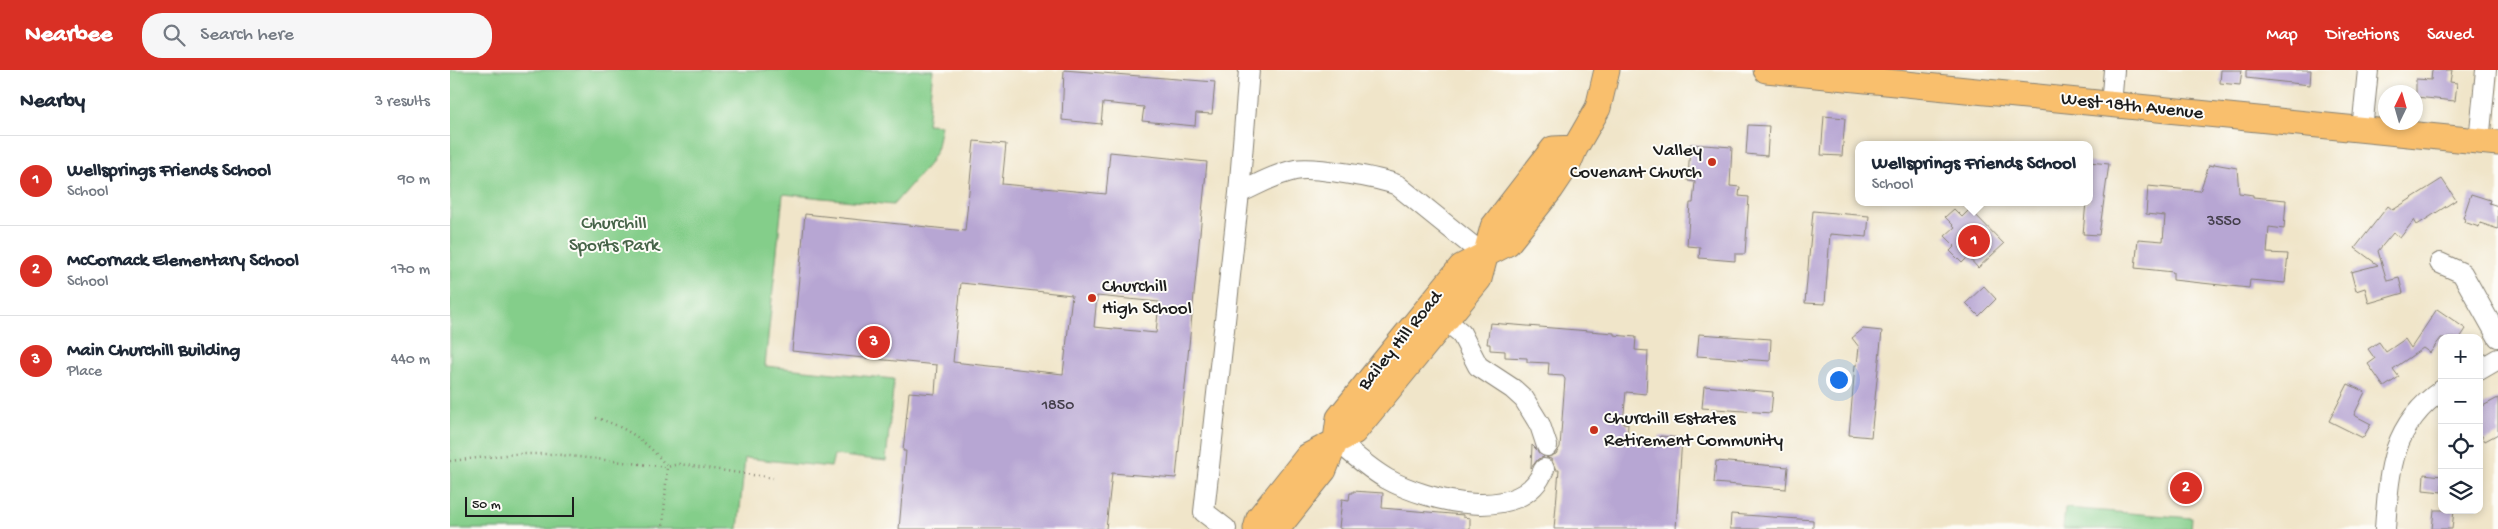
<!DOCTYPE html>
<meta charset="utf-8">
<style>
:root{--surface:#fff;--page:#f6f6f7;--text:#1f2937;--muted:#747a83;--line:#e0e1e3;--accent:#d93025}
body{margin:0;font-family:"Gochi Hand",sans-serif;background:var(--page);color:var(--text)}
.controls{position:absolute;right:15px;bottom:15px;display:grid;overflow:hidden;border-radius:10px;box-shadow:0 2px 8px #0003}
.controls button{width:45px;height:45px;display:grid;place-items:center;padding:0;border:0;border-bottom:1px solid var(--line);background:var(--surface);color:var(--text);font:25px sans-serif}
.compass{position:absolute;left:1928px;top:15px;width:45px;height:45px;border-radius:50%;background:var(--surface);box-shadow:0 2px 8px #0003;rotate:5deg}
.scale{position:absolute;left:15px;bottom:12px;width:109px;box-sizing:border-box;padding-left:5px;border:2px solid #1c1c1c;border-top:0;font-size:14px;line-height:18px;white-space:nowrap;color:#1c1c1c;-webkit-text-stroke:4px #fdfcf7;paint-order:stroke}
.you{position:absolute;left:1388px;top:309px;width:18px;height:18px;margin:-12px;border:4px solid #fff;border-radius:50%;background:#1a73e8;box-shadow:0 0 0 8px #1a73e833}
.badge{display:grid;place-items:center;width:32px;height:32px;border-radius:50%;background:var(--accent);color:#fff;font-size:16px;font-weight:700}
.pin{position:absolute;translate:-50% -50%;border:2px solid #fff;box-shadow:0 1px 5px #0006}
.popup{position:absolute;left:1405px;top:71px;width:238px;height:65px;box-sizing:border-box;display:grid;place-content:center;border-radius:10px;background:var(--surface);filter:drop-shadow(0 1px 4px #0005);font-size:16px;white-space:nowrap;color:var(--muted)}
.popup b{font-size:19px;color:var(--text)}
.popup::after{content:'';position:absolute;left:50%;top:100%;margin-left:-10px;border:10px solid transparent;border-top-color:var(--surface)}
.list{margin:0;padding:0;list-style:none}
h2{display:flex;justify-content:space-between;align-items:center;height:65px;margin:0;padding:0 20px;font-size:21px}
h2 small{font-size:16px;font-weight:400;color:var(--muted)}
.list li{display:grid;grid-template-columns:32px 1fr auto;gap:15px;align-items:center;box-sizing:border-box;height:90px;padding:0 20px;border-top:1px solid var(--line)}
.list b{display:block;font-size:19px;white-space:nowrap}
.list p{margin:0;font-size:16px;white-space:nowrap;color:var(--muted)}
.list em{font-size:16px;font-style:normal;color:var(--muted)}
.icon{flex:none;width:28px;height:28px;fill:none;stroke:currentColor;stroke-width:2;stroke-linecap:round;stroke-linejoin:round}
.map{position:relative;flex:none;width:2048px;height:459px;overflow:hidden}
header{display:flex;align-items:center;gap:30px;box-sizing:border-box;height:70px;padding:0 25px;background:var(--accent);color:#fff}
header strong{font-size:24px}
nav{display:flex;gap:28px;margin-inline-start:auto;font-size:18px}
.search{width:350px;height:45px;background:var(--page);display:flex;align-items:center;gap:12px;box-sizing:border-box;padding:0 18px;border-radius:20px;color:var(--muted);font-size:19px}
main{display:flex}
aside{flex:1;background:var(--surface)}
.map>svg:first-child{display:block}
.green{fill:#84ce8a;stroke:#507553}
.building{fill:#b7a6d3;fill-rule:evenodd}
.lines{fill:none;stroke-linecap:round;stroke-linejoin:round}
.minor-casing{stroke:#868072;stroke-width:22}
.major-casing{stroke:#868072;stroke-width:27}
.path{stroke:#868072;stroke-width:2.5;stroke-dasharray:1 4;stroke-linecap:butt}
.minor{stroke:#fff;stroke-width:20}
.major{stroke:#f9bf6d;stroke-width:25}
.poi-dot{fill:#c8321e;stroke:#fdfcf7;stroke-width:2}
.labels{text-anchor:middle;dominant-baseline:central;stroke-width:4;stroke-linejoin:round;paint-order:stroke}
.number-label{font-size:16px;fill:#433e4a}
.street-label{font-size:19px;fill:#1c1c1c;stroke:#fdfcf7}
.poi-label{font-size:19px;fill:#1c1c1c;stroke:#fdfcf7;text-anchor:start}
.park-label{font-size:19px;fill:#466348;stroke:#fdfcf7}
</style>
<header>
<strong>Nearbee</strong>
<div class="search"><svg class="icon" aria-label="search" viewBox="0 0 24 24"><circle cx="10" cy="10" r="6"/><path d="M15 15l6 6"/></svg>Search here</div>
<nav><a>Map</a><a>Directions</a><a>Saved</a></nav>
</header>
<main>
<aside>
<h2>Nearby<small>3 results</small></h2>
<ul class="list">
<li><span class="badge">1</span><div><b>Wellsprings Friends School</b><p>School</p></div><em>90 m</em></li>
<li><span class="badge">2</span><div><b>McCornack Elementary School</b><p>School</p></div><em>170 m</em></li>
<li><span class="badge">3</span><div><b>Main Churchill Building</b><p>Place</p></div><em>440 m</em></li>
</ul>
</aside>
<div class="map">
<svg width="2048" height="459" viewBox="0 0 2048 459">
<rect width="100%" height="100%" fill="#fdfcf7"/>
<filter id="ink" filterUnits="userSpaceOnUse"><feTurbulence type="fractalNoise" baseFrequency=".02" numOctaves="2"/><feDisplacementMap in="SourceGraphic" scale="10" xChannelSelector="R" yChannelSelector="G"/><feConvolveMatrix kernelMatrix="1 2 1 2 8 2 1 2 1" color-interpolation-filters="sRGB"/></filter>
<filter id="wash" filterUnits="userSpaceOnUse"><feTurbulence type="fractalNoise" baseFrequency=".0096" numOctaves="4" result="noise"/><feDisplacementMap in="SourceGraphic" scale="20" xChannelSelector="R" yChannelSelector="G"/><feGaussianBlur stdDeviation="1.12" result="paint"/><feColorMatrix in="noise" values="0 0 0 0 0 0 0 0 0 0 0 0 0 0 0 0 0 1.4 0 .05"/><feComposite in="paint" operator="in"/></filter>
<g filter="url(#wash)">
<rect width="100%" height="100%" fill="#f0e5c9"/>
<path class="green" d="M0 0H483L477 54 491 55 486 81 479 94 443 135 333 124 315 296 444 309 436 391 384 385 381 397 295 388 288 459H0Z
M1615 438 1742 448 1741 459H1613Z"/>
<g id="blocks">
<path class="building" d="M614 0 765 12 762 44 746 43 745 56 692 51 694 37 653 33 651 54 612 50Z
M1771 0H1792L1790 15 1770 13Z
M1796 0H1861L1860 15 1796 8Z
M1982 0H2002L2000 12 2007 13 2005 31 1966 27V9L1981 10Z
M1374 46 1395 48 1392 86 1371 85Z
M1298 55 1319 56 1317 86 1296 84Z
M524 71 556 74 552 114 656 124 660 82 757 92 726 408 662 403 656 459H449L456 381H453L459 322 485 324 487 295 342 281 355 144 515 161ZM511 213 622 225 613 304 503 292ZM647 226 709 232 706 263 644 257Z
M1240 74 1282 77 1280 116 1290 117 1289 126 1299 127 1295 184H1285V191L1249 188 1250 177 1237 176 1240 133H1243L1245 112 1238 111Z
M1639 92 1659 94 1649 165 1633 164 1636 132H1639Z
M1764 94 1787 98 1789 123 1803 125V127L1836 130 1834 159 1819 157 1817 183 1838 184 1835 213 1800 210 1799 218 1723 210V202L1685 198 1688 169 1713 171 1715 146 1696 144 1698 116 1750 121 1759 95 1764 96Z
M1992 109 2006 130 1967 155 1964 150 1950 168 1943 163 1928 181 1937 211 1949 208 1953 223 1919 233 1915 218 1906 221 1901 202 1928 195 1905 178 1938 136 1943 140Z
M2021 124 2040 130 2039 133 2048 136V159L2030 153 2029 157 2014 152 2015 149 2013 148Z
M1504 139 1512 147 1520 139 1554 174 1528 198 1518 187 1512 193 1500 181 1505 176 1495 166 1505 157 1495 147Z
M1363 141 1419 146 1417 167 1380 164 1375 234 1355 233Z
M1534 216 1546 229 1529 246 1516 233Z
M1987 239 2016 259 2010 268H1991L1980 283 1973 278 1943 299 1949 307 1934 317 1918 294 1925 289 1918 279 1929 272 1936 282 1955 269 1961 278Z
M1040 253 1164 263V265L1186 267 1185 280 1198 281 1196 324 1176 322 1173 353 1178 354 1177 369 1209 372 1210 366 1232 368 1226 459H1104L1109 400H1106L1101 389 1096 388 1106 384 1110 377 1115 309 1113 306 1098 305 1099 293 1077 292V288L1055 287V281L1040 280V274H1037Z
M1413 259 1432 261 1421 367 1399 365 1405 295H1407L1409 277 1402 268Z
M1249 264 1321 269 1320 291 1247 286Z
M1898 314 1915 322 1904 345 1921 354 1913 368 1879 351Z
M1254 316 1323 322 1321 343 1252 338Z
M2048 328V364L2035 371 2029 361V338Z
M1082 375 1094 387 1088 389 1081 398Z
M1266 391 1338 397 1336 419 1264 413Z
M1974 404 1992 406V422L1973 420Z
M903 421 933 423 932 438 1013 445V447L1020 448V459H892L889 458 892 429 899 430 900 423H903Z
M1984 440H2004L2002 459H1982Z
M1281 444 1363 450V459H1280Z"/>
</g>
</g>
<g filter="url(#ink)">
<use href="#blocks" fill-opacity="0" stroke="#868072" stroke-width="1"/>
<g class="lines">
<defs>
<path id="minor" d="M1661 35 1664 0
M1912 60 1918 0
M2029 72 2036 0
M789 123C807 115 825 104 845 100 862 96 931 108 947 115L1035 186
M1990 193 2012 203 2048 267
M995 250 1011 263 1028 296 1063 319 1074 329 1090 355 1097 376
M2029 300 2048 289
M886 370C902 383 919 399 937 409 977 431 1073 456 1094 399
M776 459 754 442 789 123 799 0
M1935 459C1939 403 1940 356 1992 320"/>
<path id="major" d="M1316 0 2048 73
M806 459 809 448 858 386 904 362 1029 209 1043 157 1103 79 1125 78
M827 459 874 400 886 370 889 348 929 298 1011 197 1058 173 1101 119 1119 92 1125 78 1148 38 1157 0"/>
</defs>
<use href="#minor" class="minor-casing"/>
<use href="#major" class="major-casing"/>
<path class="path" d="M146 348C177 357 198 372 217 397L229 394 323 408
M0 391 65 384H102L217 397 213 459"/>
<use href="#minor" class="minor"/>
<use href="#major" class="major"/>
</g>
</g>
<g class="poi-dot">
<circle cx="1262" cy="92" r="5"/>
<circle cx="642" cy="228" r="5"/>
<circle cx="1144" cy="360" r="5"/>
</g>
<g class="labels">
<g class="number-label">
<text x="1774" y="152">3550</text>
<text x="608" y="336">1850</text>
</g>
<g class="street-label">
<text transform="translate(1682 37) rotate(6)">West 18th Avenue</text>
<text transform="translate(951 271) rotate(-51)">Bailey Hill Road</text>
</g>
<g class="poi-label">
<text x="1252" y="81" text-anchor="end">Valley<tspan x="1252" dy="22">Covenant Church</tspan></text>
<text x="652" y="217">Churchill<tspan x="652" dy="22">High School</tspan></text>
<text x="1154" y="349">Churchill Estates<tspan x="1154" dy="22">Retirement Community</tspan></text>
</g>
<g class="park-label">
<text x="164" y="154">Churchill<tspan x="164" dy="22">Sports Park</tspan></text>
</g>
</g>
</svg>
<div class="controls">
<button>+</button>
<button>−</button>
<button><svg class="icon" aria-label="locate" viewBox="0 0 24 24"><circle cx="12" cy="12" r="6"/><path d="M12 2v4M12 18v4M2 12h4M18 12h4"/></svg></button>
<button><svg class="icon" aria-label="layers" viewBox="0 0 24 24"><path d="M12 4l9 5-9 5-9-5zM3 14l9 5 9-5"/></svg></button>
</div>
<svg class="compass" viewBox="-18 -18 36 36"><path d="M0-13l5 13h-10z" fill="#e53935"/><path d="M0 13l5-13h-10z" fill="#747a83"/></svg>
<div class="scale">50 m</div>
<div class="you"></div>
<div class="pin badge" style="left:1524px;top:171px">1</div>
<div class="popup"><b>Wellsprings Friends School</b>School</div>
<div class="pin badge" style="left:1736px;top:418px">2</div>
<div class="pin badge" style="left:424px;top:272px">3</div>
</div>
</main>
